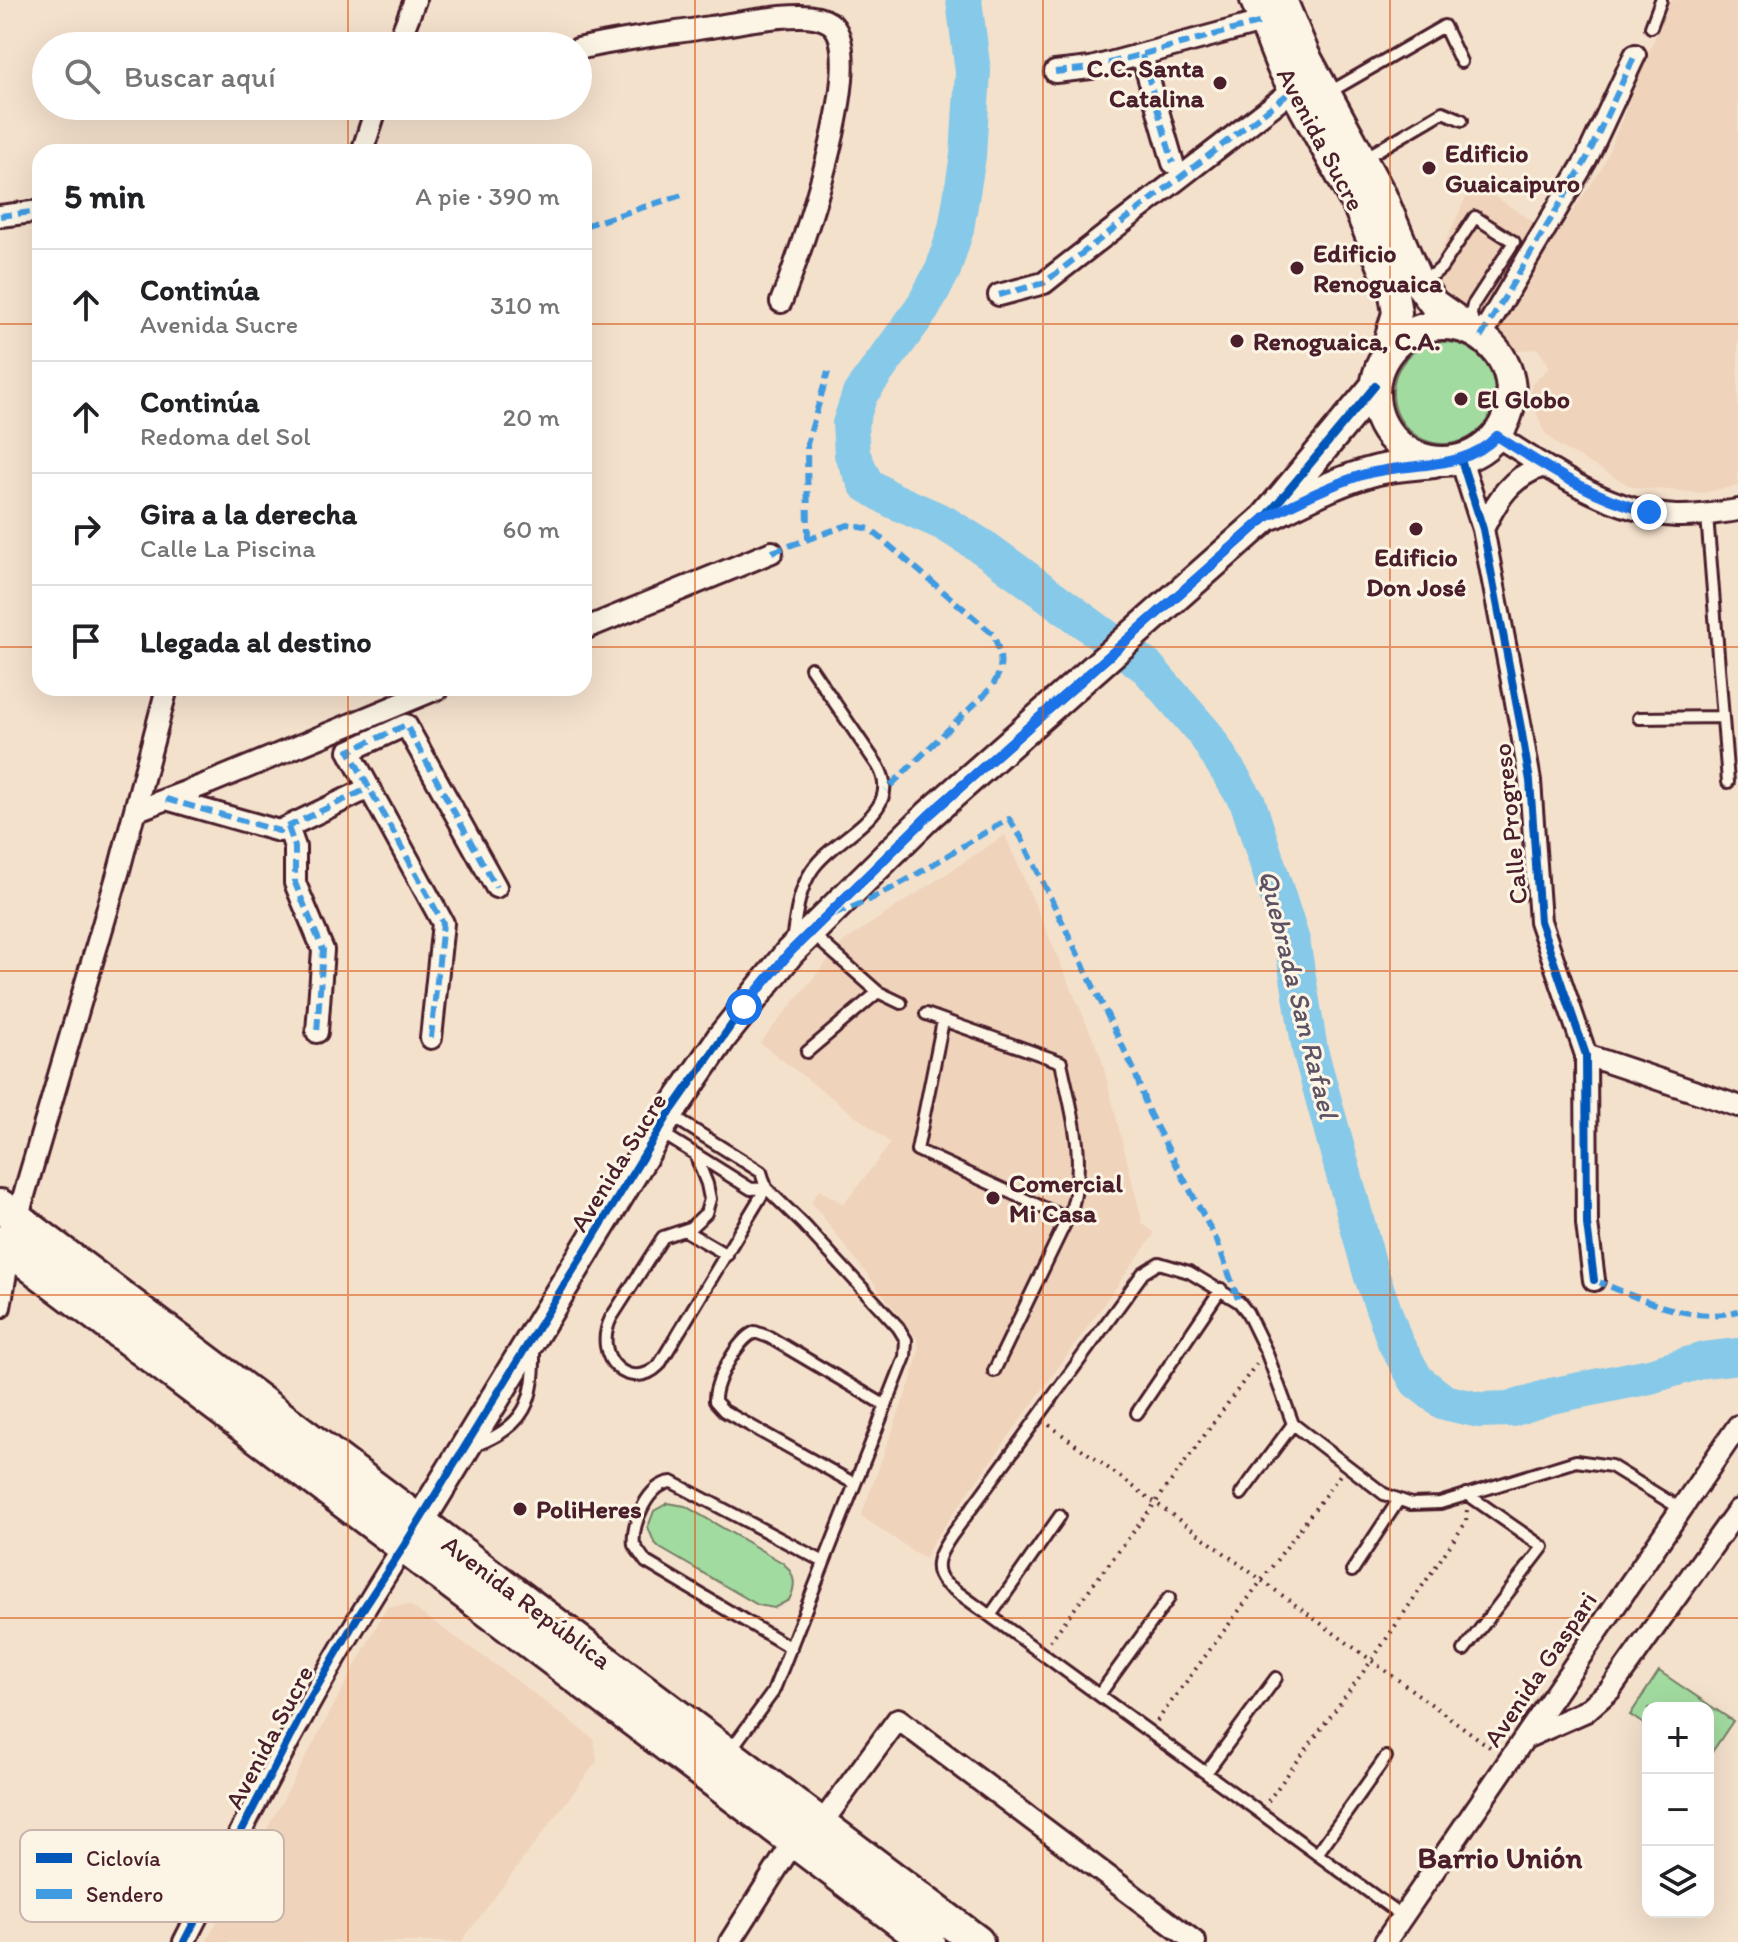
<!DOCTYPE html>
<html lang="es">
<meta charset="utf-8">
<style>
:root{--surface:#fff;--page:#f2f2f2;--text:#202124;--muted:#757577;--line:#e0e0e0}
body{margin:0;font-family:Itim,sans-serif;background:var(--page);color:var(--text)}
.controls{position:absolute;right:24px;bottom:24px;display:grid;overflow:hidden;border-radius:16px;box-shadow:0 8px 32px #0002}
.controls button{width:72px;height:72px;display:grid;place-items:center;padding:0;border:0;border-bottom:2px solid var(--line);background:var(--surface);color:var(--text);font:40px sans-serif}
.stop{position:absolute;width:24px;height:24px;margin:-18px;border:6px solid #1a73e8;border-radius:50%;background:#fff}
.stop.end{background:#1a73e8;border-color:#fff;box-shadow:0 2px 8px #0008}
.list{margin:0;padding:0;list-style:none}
h2{display:flex;justify-content:space-between;align-items:center;height:104px;margin:0;padding:0 32px;font-size:34px}
h2 small{font-size:26px;font-weight:400;color:var(--muted)}
.list li{display:grid;grid-template-columns:52px 1fr auto;gap:24px;align-items:center;box-sizing:border-box;height:112px;padding:0 32px;border-top:2px solid var(--line)}
.list b{display:block;font-size:30px;white-space:nowrap}
.list p{margin:0;font-size:26px;white-space:nowrap;color:var(--muted)}
.list em{font-size:26px;font-style:normal;color:var(--muted)}
.icon{flex:none;width:44px;height:44px;fill:none;stroke:currentColor;stroke-width:2;stroke-linecap:round;stroke-linejoin:round}
.map{position:relative;flex:none;width:1738px;height:1942px;overflow:hidden}
.search{position:absolute;background:var(--surface);box-shadow:0 8px 32px #0002;left:32px;top:32px;width:560px;height:88px;display:flex;align-items:center;gap:20px;box-sizing:border-box;padding:0 28px;border-radius:44px;color:var(--muted);font-size:30px}
.panel{position:absolute;background:var(--surface);box-shadow:0 8px 32px #0002;left:32px;top:144px;width:560px;height:552px;border-radius:24px}
.map>svg:first-child{display:block}
.built{fill:#efd3bb}
.green{fill:#a2dba0;stroke:#767d66;stroke-width:2}
.lines{fill:none;stroke-linecap:round;stroke-linejoin:round}
.river{stroke:#87c9e8;stroke-width:36}
.lane-casing{stroke:#4a1f2b;stroke-width:16}
.street-casing{stroke:#4a1f2b;stroke-width:26}
.secondary-casing{stroke:#4a1f2b;stroke-width:34}
.primary-casing{stroke:#4a1f2b;stroke-width:38}
.path{stroke:#4a1f2b;stroke-width:4;stroke-dasharray:2 6;stroke-linecap:butt}
.lane{stroke:#fcf5e5;stroke-width:10}
.street{stroke:#fcf5e5;stroke-width:20}
.secondary{stroke:#fcf5e5;stroke-width:28}
.primary{stroke:#fcf5e5;stroke-width:32}
.quiet{stroke:#409be1;stroke-width:6;stroke-dasharray:12 6;stroke-linecap:butt}
.cycleway-casing{stroke:#fcf5e5;stroke-width:13}
.cycleway{stroke:#0057b8;stroke-width:8}
.route{stroke:#1a73e8;stroke-width:10}
.grid{fill:none;stroke:#d8530f;stroke-width:2;stroke-opacity:0.55}
.poi-dot{fill:#4a1f2b;stroke:#fcf5e5;stroke-width:3}
.labels{text-anchor:middle;dominant-baseline:central;stroke-width:6;stroke-linejoin:round;paint-order:stroke}
.poi-label{font-size:26px;font-weight:bold;fill:#4a1f2b;stroke:#fcf5e5;text-anchor:start}
.street-label{font-size:26px;fill:#4a1f2b;stroke:#fcf5e5}
.water-label{font-size:28px;font-style:italic;fill:#5c5264;stroke:#fcf5e5}
.quarter-label{font-size:30px;font-weight:bold;fill:#4a1f2b;stroke:#fcf5e5}
.key{fill:#fcf5e5;stroke:#c7b5ad;stroke-width:2}
.key-label{font-size:22px;fill:#4a1f2b}
</style>
<div class="map">
<svg width="1738" height="1942" viewBox="0 0 1738 1942">
<rect width="100%" height="100%" fill="#f4e1cc"/>
<filter id="ink" filterUnits="userSpaceOnUse"><feTurbulence type="fractalNoise" baseFrequency=".0125" numOctaves="2"/><feDisplacementMap in="SourceGraphic" scale="16" xChannelSelector="R" yChannelSelector="G"/><feConvolveMatrix kernelMatrix="1 2 1 2 8 2 1 2 1" color-interpolation-filters="sRGB"/></filter>
<g filter="url(#ink)">
<path class="built" d="M1670 0H1738V486L1702 493 1632 487 1559 446 1544 432 1532 401 1531 385 1550 367 1537 348 1515 351 1499 327 1501 318 1602 168Z
M1473 182 1538 225 1480 315 1429 278Z
M1005 835 1101 1057 1143 1224 1155 1233 933 1542 925 1559 861 1516 912 1377 919 1349 916 1337 811 1202 819 1190 844 1204 891 1143 760 1043 843 942Z
M409 1605 493 1663 594 1739 597 1761 461 1942H206L387 1607Z"/>
<path class="green" d="M1393 393a51 51 0 1 1 102 0a51 51 0 1 1-102 0Z
M668 1503 685 1506 783 1563C795 1574 797 1585 789 1600L774 1608 758 1605 660 1548 654 1542 648 1527 654 1511Z
M1659 1671 1733 1721 1708 1758V1708H1648V1727L1630 1715Z"/>
<g class="lines">
<path class="river" d="M964 0 973 72 968 156 956 229 943 270 922 309 860 394 850 424 852 454 866 484 892 500 944 523 986 549 1148 668 1205 734 1248 803 1292 941 1310 1050 1371 1274 1395 1342 1417 1381 1444 1402 1479 1410 1512 1409 1551 1396 1650 1376 1704 1360 1738 1356"/>
<defs>
<path id="lane" d="M1651 27 1661 0
M1328 93 1444 26 1461 62
M1363 159 1443 112 1462 120
M1420 278 1434 274 1441 268 1475 217 1514 242 1473 305 1471 314 1473 326
M1707 515 1728 782
M1639 718 1723 717
M811 933 878 992 901 1003
M792 941C796 916 798 891 812 870 834 836 906 813 878 766L811 668
M926 1014 1061 1062C1072 1114 1087 1158 1071 1211L994 1371
M943 1021 917 1150 1068 1219
M807 1052 878 992
M670 1115 761 1172 766 1188 804 1225 898 1327 906 1340 905 1357 773 1692 729 1752
M660 1132 751 1189 766 1188
M695 1154 707 1184 710 1199 706 1213 690 1228 663 1237 611 1318C591 1359 631 1393 659 1365L766 1188
M684 1230 727 1255
M1137 1413 1221 1289
M473 1446C526 1427 535 1401 534 1348
M855 1484 724 1411 715 1401C714 1382 738 1339 755 1332L769 1337 886 1406
M1241 1494 1293 1424
M1352 1571 1398 1501
M990 1616 1060 1516
M791 1648 646 1562 634 1545C631 1524 648 1484 672 1482L824 1562
M1464 1650 1543 1547 1467 1494
M1099 1695 1169 1598
M1206 1773 1276 1678
M1317 1854 1386 1757
M1402 1916 945 1583C930 1567 941 1551 952 1535L1143 1273 1159 1263 1189 1272 1239 1302 1247 1312 1266 1351 1293 1424 1384 1494 1411 1504 1440 1503 1576 1461 1611 1466 1681 1509"/>
<path id="street" d="M397 46 415 0
M578 49C622 39 666 34 710 27 740 23 770 16 800 16 810 16 821 17 830 23 872 52 798 259 781 302
M1142 55 1173 163
M1055 72 1091 68 1262 22
M362 152 377 106
M0 216 40 211
M999 295 1044 283 1054 275 1293 90
M1481 337 1586 160 1635 55
M1497 436C1552 471 1609 512 1676 516 1697 517 1717 513 1738 510
M1461 460 1483 529 1521 728 1530 781 1540 921 1586 1055 1587 1224 1594 1280
M1483 529C1497 500 1511 476 1544 466
M584 629 772 552
M166 799 279 831 369 788
M135 811 209 783 439 688
M288 827 295 847V883L323 950 317 1032
M431 1038 443 923 349 751 406 725 496 887
M1586 1055 1738 1106
M17 1219 119 870 167 688
M0 1307 10 1250
M1525 1738 1586 1711 1610 1690 1738 1510
M821 1824 898 1719 1195 1942
M184 1942C253 1806 321 1674 404 1546
M730 1942 794 1841
M1385 1942 1738 1426"/>
<path id="secondary" d="M1255 0 1281 66 1358 207 1394 294 1397 313 1385 353
M1282 0 1305 55 1382 196 1419 284 1434 304 1467 327
M1375 393a68 68 0 1 1 136 0a68 68 0 1 1-136 0Z
M1273 514C1307 497 1341 479 1378 470 1396 466 1416 465 1434 463
M409 1539 669 1114 722 1037 790 952 929 815 1265 518 1375 386"/>
<path id="primary" d="M0 1206 977 1942
M0 1242 928 1942"/>
</defs>
<use href="#lane" class="lane-casing"/>
<use href="#street" class="street-casing"/>
<use href="#secondary" class="secondary-casing"/>
<use href="#primary" class="primary-casing"/>
<path class="path" d="M1049 1425 1494 1750
M1050 1641 1156 1502 1257 1363
M1157 1721 1340 1475
M1268 1801 1372 1660 1466 1522 1467 1509"/>
<use href="#lane" class="lane"/>
<use href="#street" class="street"/>
<use href="#secondary" class="secondary"/>
<use href="#primary" class="primary"/>
<path class="quiet" d="M1142 55 1173 163
M1055 72 1091 68 1262 22
M0 216 40 211
M584 226 682 195
M999 295 1044 283 1054 275 1293 90
M1481 337 1586 160 1635 55
M808 539 807 444 828 372
M772 552 848 525 870 529 993 634C1002 656 1005 669 990 689L886 790
M166 799 279 831 369 788
M288 827 295 847V883L323 950 317 1032
M834 914C897 893 951 850 1009 819L1021 837 1134 1070 1149 1113 1217 1241 1239 1302
M431 1038 443 923 349 751 406 725 496 887
M1594 1280C1637 1297 1691 1325 1738 1311"/>
<defs>
<path id="cycleway" d="M1461 460 1483 529 1521 728 1530 781 1540 921 1586 1055 1587 1224 1594 1280
M184 1942 307 1704 357 1618 404 1546 669 1114 744 1007 790 952 929 815 1265 518 1375 386"/>
</defs>
<use href="#cycleway" class="cycleway-casing"/>
<use href="#cycleway" class="cycleway"/>
</g>
</g>
<g class="lines" filter="url(#ink)">
<path class="route" d="M744 1007 790 952 929 815 1265 518C1297 502 1328 486 1362 475 1406 461 1463 473 1497 436 1547 468 1591 497 1649 512"/>
</g>
<path class="grid" d="M348 0V46M695 0V1942M1043 0V1942M1390 0V1942M348 106V152M0 324H40M584 324H1738M0 647H40M584 647H1738M348 688V1942M0 971H1738M0 1295H1738M0 1618H1738"/>
<g class="poi-dot">
<circle cx="1220" cy="83" r="8"/>
<circle cx="1429" cy="168" r="8"/>
<circle cx="1297" cy="268" r="8"/>
<circle cx="1237" cy="341" r="8"/>
<circle cx="1461" cy="399" r="8"/>
<circle cx="1416" cy="529" r="8"/>
<circle cx="993" cy="1198" r="8"/>
<circle cx="520" cy="1509" r="8"/>
</g>
<g class="labels">
<g class="poi-label">
<text x="1204" y="68" text-anchor="end">C.C. Santa<tspan x="1204" dy="30">Catalina</tspan></text>
<text x="1445" y="153">Edificio<tspan x="1445" dy="30">Guaicaipuro</tspan></text>
<text x="1313" y="253">Edificio<tspan x="1313" dy="30">Renoguaica</tspan></text>
<text x="1253" y="341">Renoguaica, C.A.</text>
<text x="1477" y="399">El Globo</text>
<text x="1416" y="557" text-anchor="middle">Edificio<tspan x="1416" dy="30">Don José</tspan></text>
<text x="1009" y="1183">Comercial<tspan x="1009" dy="30">Mi Casa</tspan></text>
<text x="536" y="1509">PoliHeres</text>
</g>
<g class="street-label">
<text transform="translate(1321 139) rotate(62)">Avenida Sucre</text>
<text transform="translate(1510 824) rotate(-96)">Calle Progreso</text>
<text transform="translate(618 1162) rotate(-58)">Avenida Sucre</text>
<text transform="translate(527 1602) rotate(37)">Avenida República</text>
<text transform="translate(1540 1669) rotate(-56)">Avenida Gaspari</text>
<text transform="translate(269 1737) rotate(-62)">Avenida Sucre</text>
</g>
<g class="water-label">
<text transform="translate(1299 994) rotate(76)">Quebrada San Rafael</text>
</g>
<g class="quarter-label">
<text x="1500" y="1857">Barrio Unión</text>
</g>
</g>
<rect x="20" y="1830" width="264" height="92" rx="12" class="key"/>
<rect x="36" y="1853" width="36" height="10" fill="#0057b8"/>
<rect x="36" y="1889" width="36" height="10" fill="#409be1"/>
<g class="key-label">
<text x="86" y="1866">Ciclovía</text>
<text x="86" y="1902">Sendero</text>
</g>
</svg>
<div class="controls">
<button>+</button>
<button>−</button>
<button><svg class="icon" aria-label="layers" viewBox="0 0 24 24"><path d="M12 4l9 5-9 5-9-5zM3 14l9 5 9-5"/></svg></button>
</div>
<div class="stop" style="left:744px;top:1007px"></div>
<div class="stop end" style="left:1649px;top:512px"></div>
<div class="search"><svg class="icon" aria-label="search" viewBox="0 0 24 24"><circle cx="10" cy="10" r="6"/><path d="M15 15l6 6"/></svg>Buscar aquí</div>
<section class="panel">
<h2>5 min<small>A pie · 390 m</small></h2>
<ul class="list">
<li><svg class="icon" aria-label="ahead" viewBox="0 0 24 24"><path d="M12 20V5M6 11l6-6 6 6"/></svg><div><b>Continúa</b><p>Avenida Sucre</p></div><em>310 m</em></li>
<li><svg class="icon" aria-label="ahead" viewBox="0 0 24 24"><path d="M12 20V5M6 11l6-6 6 6"/></svg><div><b>Continúa</b><p>Redoma del Sol</p></div><em>20 m</em></li>
<li><svg class="icon" aria-label="right" viewBox="0 0 24 24"><path d="M7 20v-9h11M14 6l5 5-5 5"/></svg><div><b>Gira a la derecha</b><p>Calle La Piscina</p></div><em>60 m</em></li>
<li><svg class="icon" aria-label="arrive" viewBox="0 0 24 24"><path d="M6 21V4h12l-3 4 3 4H6"/></svg><div><b>Llegada al destino</b></div></li>
</ul>
</section>
</div>
